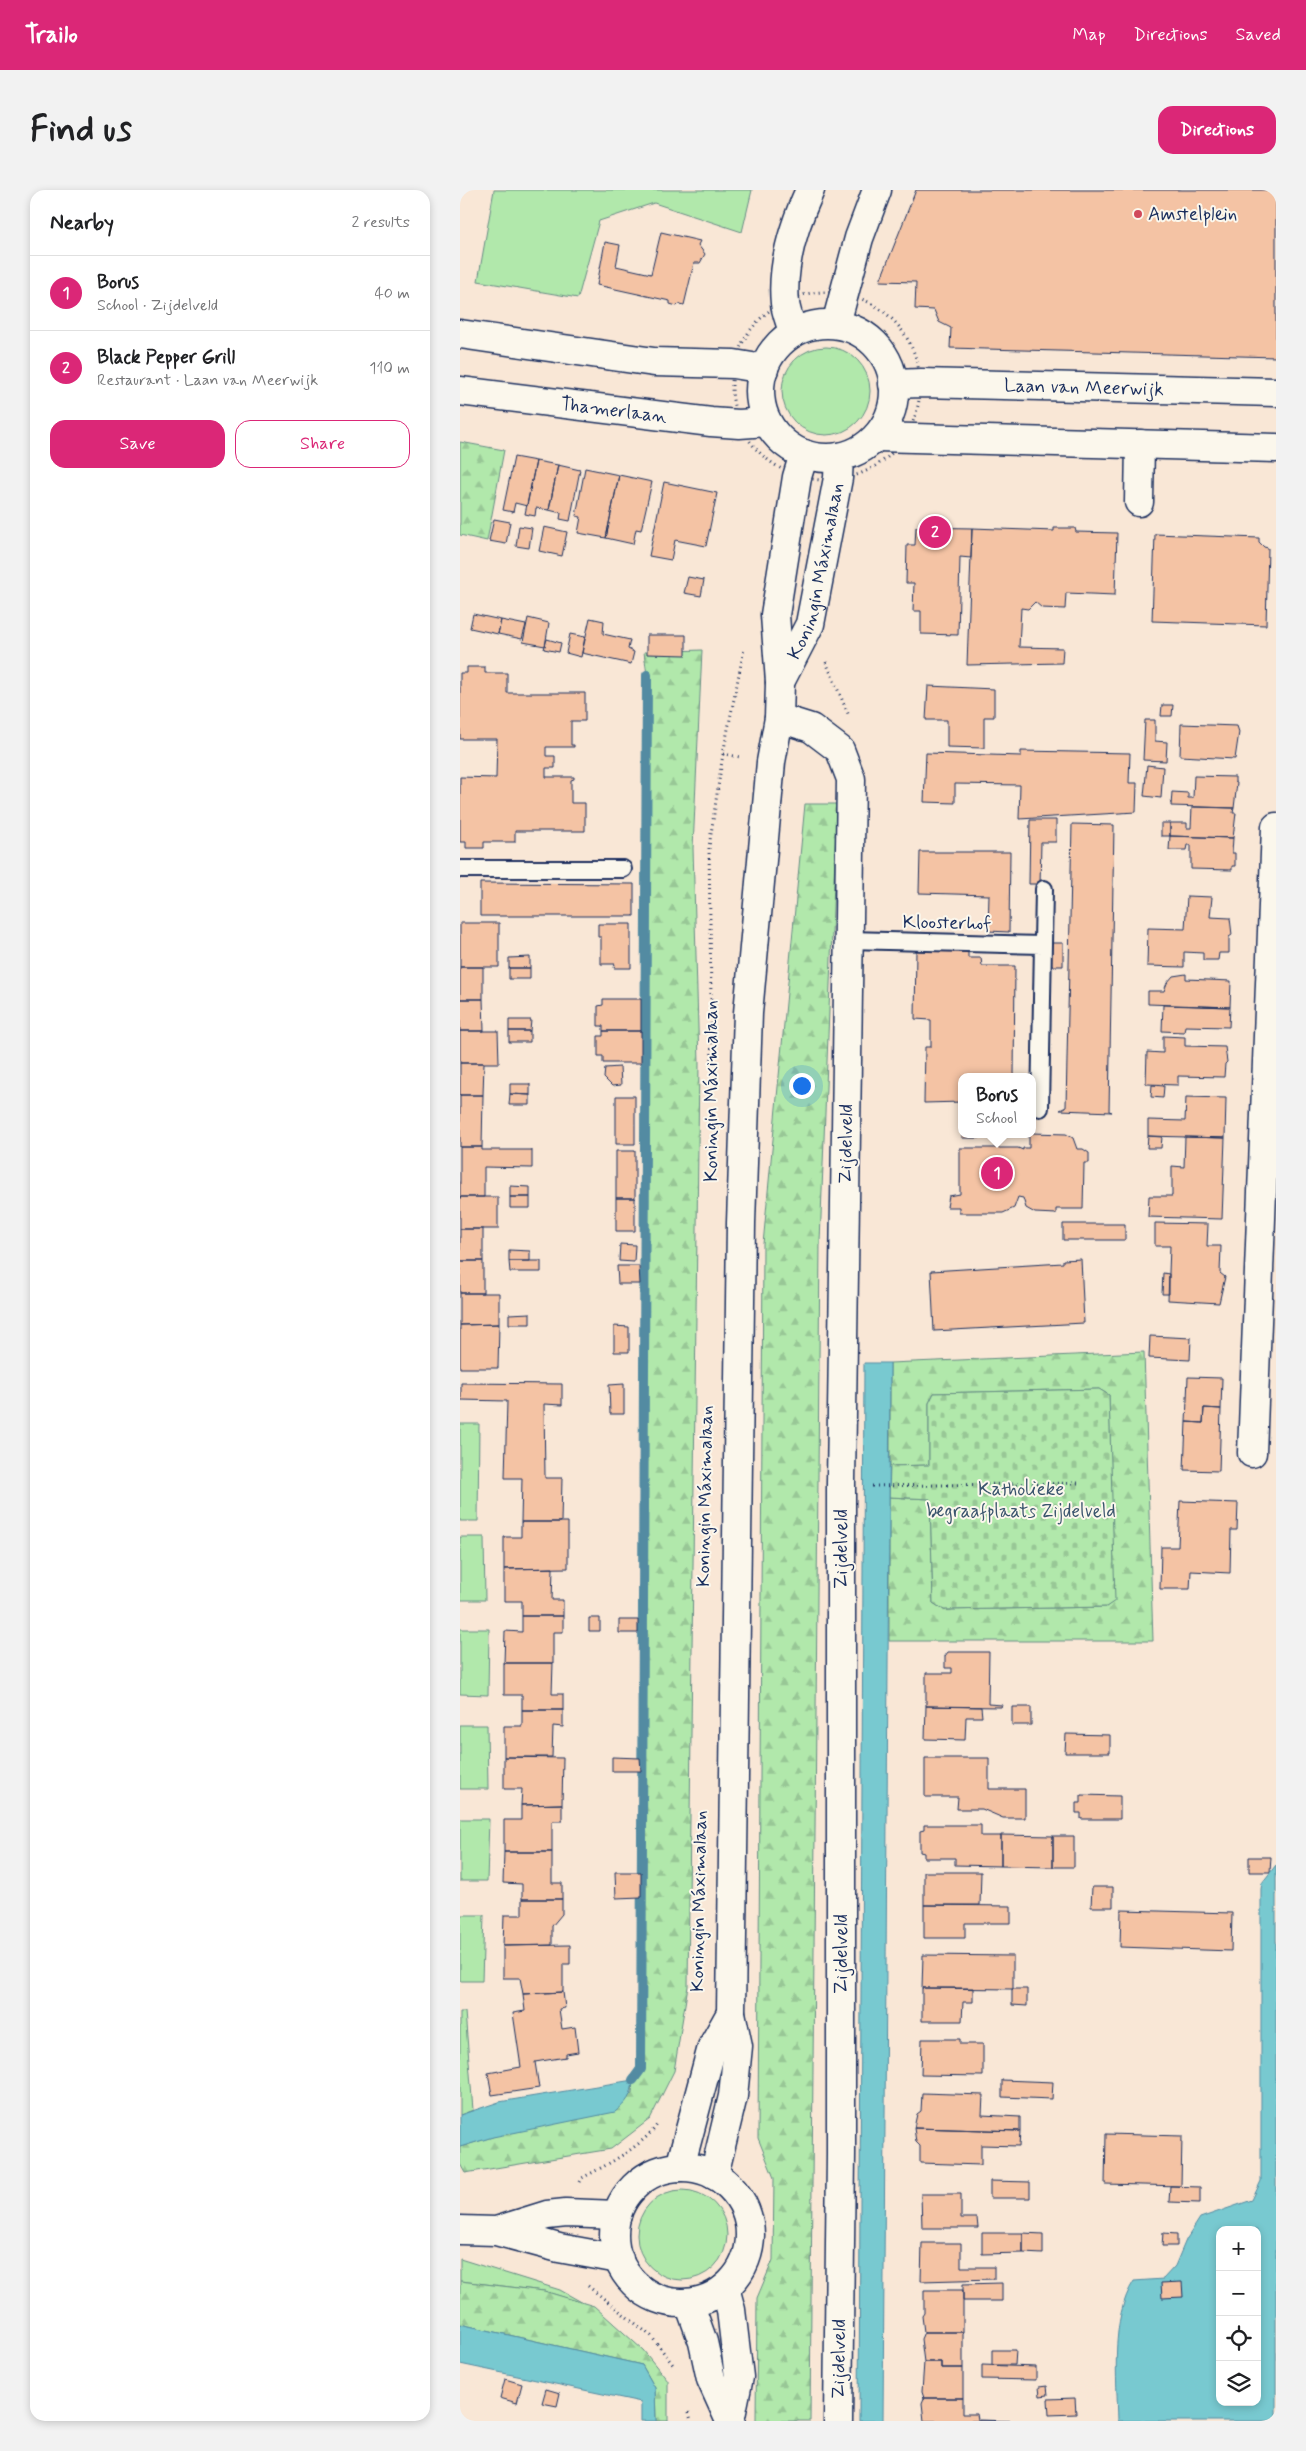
<!DOCTYPE html>
<meta charset="utf-8">
<style>
:root{--surface:#fff;--page:#f2f2f2;--text:#202124;--muted:#757577;--line:#e0e0e0;--accent:#db2777}
body{margin:0;font-family:Mynerve,sans-serif;background:var(--page);color:var(--text)}
.controls{position:absolute;right:15px;bottom:15px;display:grid;overflow:hidden;border-radius:10px;box-shadow:0 2px 8px #0003}
.controls button{width:45px;height:45px;display:grid;place-items:center;padding:0;border:0;border-bottom:1px solid var(--line);background:var(--surface);color:var(--text);font:25px sans-serif}
.you{position:absolute;left:341px;top:895px;width:18px;height:18px;margin:-12px;border:4px solid #fff;border-radius:50%;background:#1a73e8;box-shadow:0 0 0 8px #1a73e833}
.badge{display:grid;place-items:center;width:32px;height:32px;border-radius:50%;background:var(--accent);color:#fff;font-size:16px;font-weight:700}
.pin{position:absolute;translate:-50% -50%;border:2px solid #fff;box-shadow:0 1px 5px #0006}
.popup{position:absolute;left:498px;top:883px;width:78px;height:65px;box-sizing:border-box;display:grid;place-content:center;border-radius:10px;background:var(--surface);filter:drop-shadow(0 1px 4px #0005);font-size:16px;white-space:nowrap;color:var(--muted)}
.popup b{font-size:19px;color:var(--text)}
.popup::after{content:'';position:absolute;left:50%;top:100%;margin-left:-10px;border:10px solid transparent;border-top-color:var(--surface)}
.list{margin:0;padding:0;list-style:none}
h2{display:flex;justify-content:space-between;align-items:center;height:65px;margin:0;padding:0 20px;font-size:21px}
h2 small{font-size:16px;font-weight:400;color:var(--muted)}
.list li{display:grid;grid-template-columns:32px 1fr auto;gap:15px;align-items:center;box-sizing:border-box;height:75px;padding:0 20px;border-top:1px solid var(--line)}
.list b{display:block;font-size:19px;white-space:nowrap}
.list p{margin:0;font-size:16px;white-space:nowrap;color:var(--muted)}
.list em{font-size:16px;font-style:normal;color:var(--muted)}
.actions{display:flex;gap:10px;padding:15px 20px}
.actions a{flex:1;padding:11px 0;border:1px solid var(--accent);border-radius:15px;text-align:center;font-size:18px;color:var(--accent)}
.actions .main{background:var(--accent);color:#fff}
.icon{flex:none;width:28px;height:28px;fill:none;stroke:currentColor;stroke-width:2;stroke-linecap:round;stroke-linejoin:round}
.map{position:relative;flex:none;width:816px;height:2231px;overflow:hidden;border-radius:15px}
header{display:flex;align-items:center;gap:30px;box-sizing:border-box;height:70px;padding:0 25px;background:var(--accent);color:#fff}
header strong{font-size:24px}
nav{display:flex;gap:28px;margin-inline-start:auto;font-size:18px}
.intro{display:flex;align-items:center;justify-content:space-between;box-sizing:border-box;height:120px;padding:0 30px}
h1{margin:0;font-size:35px}
.button{padding:12px 22px;border-radius:15px;background:var(--accent);color:#fff;font-size:18px;font-weight:700}
main{display:flex;gap:30px;padding:0 30px}
aside{flex:1;background:var(--surface);border-radius:15px;box-shadow:0 2px 8px #0003}
.map>svg:first-child{display:block}
.grass{fill:#b1e8ab;stroke:#668c84}
.forest{fill:url(#forest-firs);stroke:#668c84}
.cemetery{fill:url(#cemetery-stones);stroke:#668c84}
.water{fill:#78c9d0;stroke:#538ba2;fill-rule:evenodd}
.lines{fill:none;stroke-linecap:round;stroke-linejoin:round}
.stream{stroke:#538ba2;stroke-width:10}
.building{fill:#f4c3a4;stroke:#1b2f5e}
.lane-casing{stroke:#1b2f5e;stroke-width:20}
.street-casing{stroke:#1b2f5e;stroke-width:31}
.secondary-casing{stroke:#1b2f5e;stroke-width:31}
.path{stroke:#1b2f5e;stroke-width:3;stroke-dasharray:1 4;stroke-linecap:butt}
.lane{stroke:#fbf7ec;stroke-width:16}
.street{stroke:#fbf7ec;stroke-width:28}
.secondary{stroke:#fbf7ec;stroke-width:28}
.poi-dot{fill:#d1495b;stroke:#fbf7ec;stroke-width:2}
.labels{text-anchor:middle;dominant-baseline:central;stroke-width:4;stroke-linejoin:round;paint-order:stroke}
.poi-label{font-size:19px;fill:#1b2f5e;stroke:#fbf7ec;text-anchor:start}
.street-label{font-size:19px;fill:#1b2f5e;stroke:#fbf7ec}
.park-label{font-size:19px;fill:#39546d;stroke:#fbf7ec}
</style>
<header>
<strong>Trailo</strong>
<nav><a>Map</a><a>Directions</a><a>Saved</a></nav>
</header>
<div class="intro"><h1>Find us</h1><a class="button">Directions</a></div>
<main>
<aside>
<h2>Nearby<small>2 results</small></h2>
<ul class="list">
<li><span class="badge">1</span><div><b>Borus</b><p>School · Zijdelveld</p></div><em>40 m</em></li>
<li><span class="badge">2</span><div><b>Black Pepper Grill</b><p>Restaurant · Laan van Meerwijk</p></div><em>110 m</em></li>
</ul>
<div class="actions"><a class="main">Save</a><a>Share</a></div>
</aside>
<div class="map">
<svg width="816" height="2231" viewBox="0 0 816 2231">
<defs>
<pattern id="forest-firs" width="22" height="20" patternUnits="userSpaceOnUse" patternTransform="scale(1.25)"><rect width="22" height="20" fill="#b1e8ab"/><path d="M5 1l3.5 6h-7zM16 11l3.5 6h-7z" fill="#98c796"/></pattern>
<pattern id="cemetery-stones" width="16" height="16" patternUnits="userSpaceOnUse" patternTransform="scale(1.25)"><rect width="16" height="16" fill="#b1e8ab"/><path d="M2 7V4a2 2 0 0 1 4 0v3zM10 15v-3a2 2 0 0 1 4 0v3z" fill="#98c796"/></pattern>
</defs>
<rect width="100%" height="100%" fill="#f9e7d6"/>
<filter id="ink" filterUnits="userSpaceOnUse"><feTurbulence type="fractalNoise" baseFrequency=".02" numOctaves="2"/><feDisplacementMap in="SourceGraphic" scale="10" xChannelSelector="R" yChannelSelector="G"/><feConvolveMatrix kernelMatrix="1 2 1 2 8 2 1 2 1" color-interpolation-filters="sRGB"/></filter>
<g filter="url(#ink)">
<path class="grass" d="M34 0H292L282 42 194 13 139 31 118 108 18 91Z
M322 201a44 44 0 1 1 88 0a44 44 0 1 1-88 0Z
M0 1234H19L18 1331H0Z
M0 1347H24L25 1410H0Z
M0 1439H29L28 1505 0 1504Z
M0 1535H27L28 1599H0Z
M0 1629H29L27 1691H0Z
M0 1725H24L22 1791H0Z
M0 1822H5L13 1920 0 1925Z
M177 2045a45 45 0 1 1 90 0a45 45 0 1 1-90 0Z
M0 2069 100 2100 125 2114 84 2101 0 2091Z"/>
<path class="forest" d="M0 252 44 260 27 351 0 345Z
M242 460 233 658 239 873 228 1796 214 1881 190 1929 151 1959 5 1983 0 1974V1957L172 1903 173 1890 181 1879 187 485 184 462Z
M345 614H377L360 1052 350 2231H296L297 2108 313 2070 314 1988 298 1948 303 1054Z
M684 1162 693 1451H429V1307L470 1309 473 1413 484 1420 646 1417 654 1411 649 1205 639 1199 474 1203 469 1213V1275L430 1276V1173Z
M0 2091 84 2101 134 2116 183 2160 208 2191V2231H196L195 2198 182 2175 0 2134Z"/>
<path class="cemetery" d="M639 1199 649 1205 655 1411 646 1417 484 1420 473 1413 470 1309 429 1307 430 1276 469 1275V1213L474 1203Z"/>
<path class="water" d="M404 1173H430L423 2231H399Z
M816 1675V2231H658C657 2189 650 2128 674 2091L703 2089 715 2076 726 2050 740 2028 792 2010 801 1991V1699L802 1693ZM760 2040H797V2212H760Z
M173 1890C172 1906 167 1912 155 1922L33 1947 0 1957V1925L39 1912Z
M0 2134 182 2175 195 2198 196 2231H181V2212L0 2174Z"/>
<g class="lines">
<path class="stream" d="M173 1890 181 1879 187 485"/>
</g>
<path class="building" d="M456 0H816V167L490 158 491 138 479 132 474 120 455 119 456 92 420 91Z
M201 42 240 51 238 55 245 64 240 73H234L224 115 219 114 217 116 210 114V111L137 95 145 52 160 55 156 76 191 84Z
M54 267 76 271 67 316 55 313 53 322 43 320Z
M76 271 98 275 89 320 76 318 75 326 65 324Z
M98 275 120 280 110 331 100 329 101 323 89 320Z
M125 278 159 285 146 348 118 343 121 327 116 326Z
M159 285 192 292 181 340 176 339 173 354 146 348Z
M204 292 257 303 246 356 215 350 211 370 189 366Z
M34 329 50 332 46 354 29 351Z
M59 336 72 338 69 358 56 356Z
M84 337 107 342 102 366 79 361Z
M456 337 512 338 511 368 500 367 498 445 461 444V421H453L454 393H446L447 355H455Z
M512 338 594 341V338H615L616 342 657 343 655 405 606 403 605 419 582 418 575 412 568 419 561 418 559 457 603 458 602 473 507 475Z
M695 344 799 348V352L804 357 808 358 806 435 692 431Z
M228 387 244 390 241 406 224 403Z
M13 424 41 430 38 444 10 438Z
M68 428 89 433 85 456 63 452Z
M130 428 144 431 143 444 170 450 168 459 174 462 171 474 122 463Z
M41 430 66 435 62 449 38 444Z
M110 444 125 447 121 467 106 463Z
M187 445H226V465L187 464Z
M87 449 101 453 99 462 84 459Z
M7 477H25V483H47V503H125V531H111V555H114V557H86V566H95V578H86V587H114V589L111 590V613H125V641H55V652H24V658H6V652H0V587L36 588 37 549H0V483H7Z
M468 496 534 499V527H524V558L487 557V530H466Z
M702 515H713L712 526H701Z
M685 530H695V551L707 552 706 571 683 570Z
M721 534 777 536 779 542 775 569 720 566Z
M561 561 670 563 669 593H677L676 622 559 629 560 595 495 594V613L464 612 466 563 561 566Z
M687 575 703 577 701 608 684 606Z
M734 586 775 587V592L777 593 774 618 711 616 712 602 728 603V608H733Z
M732 617 774 618 773 623H776L773 648 710 646V633H727V638H731Z
M570 630H596V652H581L580 694H569Z
M701 633H710V646H701Z
M612 634 654 635 649 921 652 922 600 920 606 917Z
M710 646 773 648 772 663H775V676H772V680L731 679V655H727L726 660H709Z
M460 662H550L549 742 528 741 529 705 459 703Z
M20 693 174 694V726H20Z
M727 706 752 707 750 727 770 728 772 745 769 747V763H759L758 770H743V763L724 762V777L687 776 688 738 725 739Z
M0 733H39V777H0Z
M138 734H171V778H154L155 774H141V747H138Z
M591 753H603V776H590Z
M456 760 508 761V768H521L522 776H555L554 887H502V912L464 913 465 857H471V830L455 829Z
M70 767V778H49V768Z
M0 777H23V809H0Z
M49 778H70V789H49Z
M726 784V789L771 791 770 817 688 814V801H704L707 793 713 786Z
M0 809H23L24 841H0Z
M143 809H181V841H143V836H138V816L143 815Z
M703 815 770 817 769 837 725 836 724 842 702 841Z
M49 830H71L70 841H49Z
M0 841H38L39 873H0Z
M49 841H70V852H49Z
M143 841H181V873H143V866H138V846H143Z
M703 846 725 847V856L765 857 767 872 765 874 764 887 718 886V895L686 894 687 862 703 863Z
M0 873H24L23 905H0Z
M160 877 161 895 152 896 144 888 145 878Z
M50 894H70V905L50 904Z
M692 895 704 896 703 908 691 907Z
M50 904 70 905V915H49Z
M0 905H23L22 957H0Z
M156 906H175V954H156Z
M726 907 766 908 765 948 688 946V930L725 931Z
M572 943 606 944 613 948 617 959H623L629 963V973H624L623 1019H596V1024L575 1023 566 1018 563 1008 558 1007 554 1018 543 1023H499V1017H487L489 1006 500 1004V958H558L563 960V958H569V944Z
M502 944H520V948H502Z
M688 946 702 947 701 958H687Z
M725 947 765 948 762 1029 688 1027 689 1006H712V976L724 977Z
M0 957H22V960H72V978L24 977V1007H0Z
M156 961H175V1008H156Z
M50 996 70 997V1007H50Z
M0 1007H38V1039H0Z
M50 1007H70V1018H50Z
M156 1008H175V1041H156Z
M695 1033 748 1034 747 1056H761L760 1083 765 1087 759 1113 708 1110 710 1056H695Z
M603 1034H665V1050H603Z
M0 1039H23V1071H0Z
M160 1054 175 1055 174 1072 159 1071Z
M49 1060 70 1061V1071H49Z
M621 1069 624 1133 474 1141 471 1081 603 1073V1070Z
M0 1071H23V1103H0Z
M49 1071H81V1082H50Z
M157 1076H179L180 1094H158Z
M703 1083 709 1084V1104H702Z
M0 1103H39V1134L0 1135Z
M70 1123V1134H49V1124Z
M39 1134 38 1178H0V1135Z
M154 1136 169 1137V1162H154Z
M690 1146 731 1148 730 1170 689 1168Z
M728 1187 762 1188 761 1219 744 1218 743 1233 726 1232Z
M1 1193 102 1194V1215L84 1214 85 1288H102L101 1332H61L62 1288H45L47 1211 1 1210Z
M164 1194V1224H150L149 1195Z
M744 1218 761 1219 759 1281 724 1280 726 1232 743 1233Z
M720 1311 778 1313 777 1340H771L770 1383 731 1381 730 1399H700L701 1357H718Z
M61 1332H108V1378L44 1379V1347H61Z
M93 1378 92 1410H103V1426H62V1411H44V1379Z
M62 1426H103V1442H93V1473H44L45 1441 62 1442Z
M129 1428H140V1441H129Z
M159 1430H178V1443H159Z
M488 1462H529L528 1514 542 1515 541 1517 466 1516V1483H492V1478H485V1466Z
M44 1473H93L92 1504H103V1520H62V1505H44Z
M466 1516 521 1517 522 1527H506L505 1550 465 1549Z
M552 1517H571V1535H552Z
M62 1520H103V1537L93 1536 92 1567H44V1536H62Z
M606 1544 650 1545V1563H605Z
M44 1567 103 1568 102 1614 61 1615 62 1599H44Z
M152 1567 180 1568 181 1581H152Z
M465 1568H529V1599H565V1628H543L522 1619H497L498 1607H465Z
M621 1605 660 1606V1629H621V1623H616V1613H621Z
M102 1614V1631H92V1662H44V1630H61V1615Z
M464 1635H521V1646H541V1676L495 1675V1668H464V1663L460 1662V1641L464 1640Z
M541 1645 593 1646V1677L541 1676Z
M593 1646H614V1677H593Z
M44 1662H92V1693H102V1709H62V1694L43 1693Z
M789 1667H811L810 1682H789Z
M155 1682H181V1707L156 1708Z
M464 1682H521L520 1715H464Z
M632 1697H653V1717H631Z
M62 1709H102V1724L92 1736V1755L43 1756 44 1725H62Z
M464 1715 551 1716V1733H505V1748H464Z
M661 1720 772 1723 771 1761 660 1757Z
M110 1755V1774H103V1802L63 1804 60 1788H43V1756Z
M463 1765 553 1766V1799L462 1798Z
M462 1798H513V1812H503L502 1831H462Z
M552 1799H567V1816L552 1815Z
M103 1802 105 1818 99 1819 102 1839 115 1837 118 1862 106 1864V1867L75 1872 79 1898 32 1905 28 1883 61 1877 53 1823 65 1821 63 1804Z
M462 1849H500V1854H523V1886L461 1885Z
M542 1890 593 1892 592 1909 542 1907Z
M462 1903 523 1905 522 1925 560 1927V1941L454 1938 457 1924 461 1921Z
M454 1938 560 1941 559 1956 521 1955V1975L460 1973V1956L456 1952Z
M646 1944 722 1946 721 1996 645 1994Z
M530 1991 570 1992V2008H530Z
M710 1996 740 1997V2013L709 2012Z
M461 2004H501V2028H517L518 2038H462Z
M522 2043H563V2063L522 2064Z
M563 2043 583 2044V2064L563 2063Z
M703 2043 717 2044V2056H702Z
M462 2053H501V2077H534V2089L461 2091Z
M722 2092 723 2107 702 2108 701 2093Z
M542 2093V2111H503V2094Z
M464 2100H503V2142H464L462 2126 464 2123Z
M464 2142H503V2178H481V2172H464L461 2149Z
M532 2160H556L555 2175H532Z
M464 2172H481V2178H503V2208H464L462 2202Z
M522 2175 576 2177V2190L522 2189Z
M45 2189 62 2194 57 2213 40 2208Z
M587 2196 588 2205 580 2206 579 2197Z
M86 2199 100 2203 97 2216 82 2213Z
M464 2208H503V2224H517L518 2230 551 2231H464L462 2213Z
M615 2208 616 2224 589 2225 588 2209Z"/>
<g class="lines">
<defs>
<path id="lane" d="M0 679H163
M389 750 583 755
M580 918 584 699"/>
<path id="street" d="M679 312 680 254
M319 528 351 538 380 560 391 589 381 1293V1964L378 2231
M792 1263 816 637
M0 2040 36 2041 99 2058 159 2069
M36 2041 87 2025 106 2023 157 2025"/>
<g id="secondary">
<path d="M376 134 399 48 417 0"/>
<circle cx="367" cy="201" r="67"/>
<path d="M333 143C331 133 326 123 325 113 321 75 335 33 350 0"/>
<path d="M0 144 194 172 274 174 304 179"/>
<path id="s1" d="M433 194 461 193 816 202"/>
<path id="s2" d="M0 201 251 232 279 234 307 232"/>
<path d="M417 247 816 258"/>
<path id="s3" d="M320 492 350 434 378 288 379 267"/>
<path d="M220 1977 252 1857 271 1823"/>
<circle cx="222" cy="2045" r="68"/>
<path d="M254 1985 273 1906 278 1856 271 1823 281 1033 288 823 311 572 319 528 320 492 315 425 337 287 344 264"/>
<path d="M265 2098 271 2120 279 2187 270 2231"/>
<path d="M229 2113 243 2152 251 2189 270 2231"/>
</g>
</defs>
<use href="#lane" class="lane-casing"/>
<use href="#street" class="street-casing"/>
<use href="#secondary" class="secondary-casing"/>
<path class="path" d="M272 196a94 94 0 1 1 188 0a94 94 0 1 1-188 0Z
M366 472 389 526
M263 564 280 567
M252 884 249 657 263 564 284 459
M412 1296 619 1293
M120 1992 122 1988C145 1976 185 1955 198 1933
M128 2096 191 2146 214 2176
M229 2222 231 2231"/>
<use href="#lane" class="lane"/>
<use href="#street" class="street"/>
<use href="#secondary" class="secondary"/>
</g>
</g>
<circle class="poi-dot" cx="678" cy="24" r="5"/>
<g class="labels">
<g class="poi-label">
<text x="688" y="24">Amstelplein</text>
</g>
<g class="street-label">
<text stroke="none"><textPath href="#s1" startOffset="191">Laan van Meerwijk</textPath></text>
<text stroke="none"><textPath href="#s2" startOffset="155">Thamerlaan</textPath></text>
<text stroke="none"><textPath href="#s3" startOffset="118">Koningin Máximalaan</textPath></text>
<text transform="translate(487 733) rotate(1)">Kloosterhof</text>
<text transform="translate(251 901) rotate(-90)">Koningin Máximalaan</text>
<text transform="translate(386 954) rotate(-89)">Zijdelveld</text>
<text transform="translate(245 1306) rotate(-89)">Koningin Máximalaan</text>
<text transform="translate(381 1359) rotate(-90)">Zijdelveld</text>
<text transform="translate(239 1711) rotate(-89)">Koningin Máximalaan</text>
<text transform="translate(381 1764) rotate(-90)">Zijdelveld</text>
<text transform="translate(379 2169) rotate(-89)">Zijdelveld</text>
</g>
<g class="park-label">
<text x="561" y="1299">Katholieke<tspan x="561" dy="22">begraafplaats Zijdelveld</tspan></text>
</g>
</g>
</svg>
<div class="controls">
<button>+</button>
<button>−</button>
<button><svg class="icon" aria-label="locate" viewBox="0 0 24 24"><circle cx="12" cy="12" r="6"/><path d="M12 2v4M12 18v4M2 12h4M18 12h4"/></svg></button>
<button><svg class="icon" aria-label="layers" viewBox="0 0 24 24"><path d="M12 4l9 5-9 5-9-5zM3 14l9 5 9-5"/></svg></button>
</div>
<div class="you"></div>
<div class="pin badge" style="left:537px;top:983px">1</div>
<div class="popup"><b>Borus</b>School</div>
<div class="pin badge" style="left:475px;top:342px">2</div>
</div>
</main>
